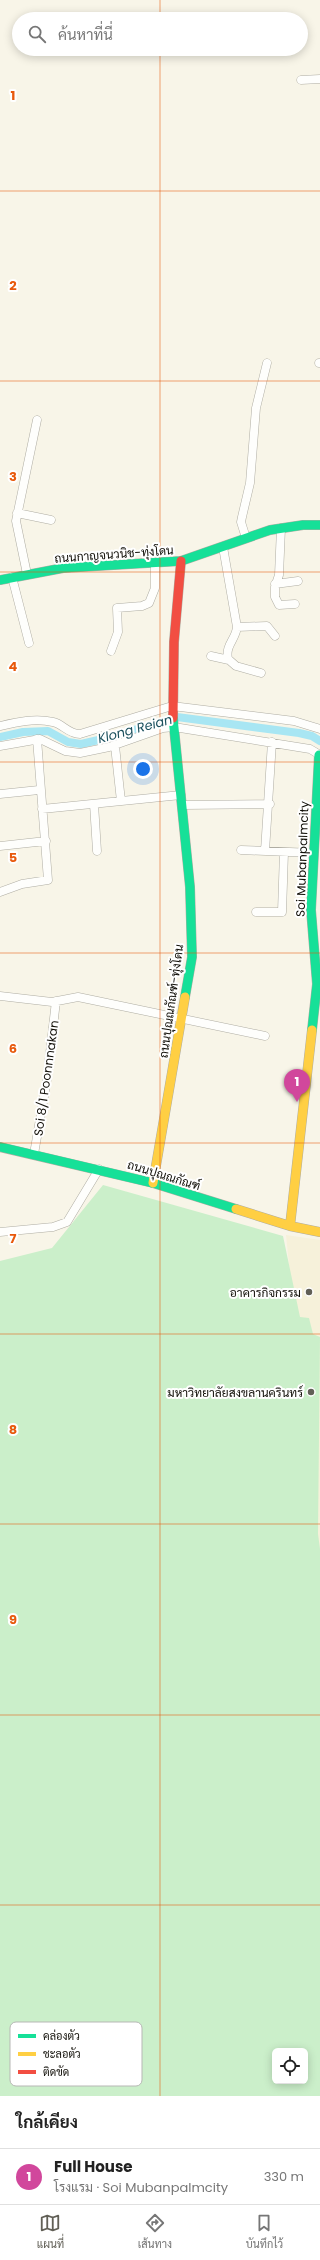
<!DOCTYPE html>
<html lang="th">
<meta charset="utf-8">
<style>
:root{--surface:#fff;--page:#f6f6f6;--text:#222;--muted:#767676;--line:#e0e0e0;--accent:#615f56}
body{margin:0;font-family:Poppins,Sarabun,sans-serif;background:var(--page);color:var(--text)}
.controls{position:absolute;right:12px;bottom:12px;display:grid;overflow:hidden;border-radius:6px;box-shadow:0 2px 10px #0003}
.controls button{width:36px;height:36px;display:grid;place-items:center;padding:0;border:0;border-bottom:1px solid var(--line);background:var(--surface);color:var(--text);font:20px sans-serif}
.you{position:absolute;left:143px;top:769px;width:14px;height:14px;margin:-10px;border:3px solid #fff;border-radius:50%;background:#1a73e8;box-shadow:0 0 0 6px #1a73e833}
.badge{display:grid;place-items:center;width:26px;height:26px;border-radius:50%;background:var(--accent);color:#fff;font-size:13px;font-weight:700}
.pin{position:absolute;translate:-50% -33px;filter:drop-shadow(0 1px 2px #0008)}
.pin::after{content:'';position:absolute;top:21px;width:14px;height:12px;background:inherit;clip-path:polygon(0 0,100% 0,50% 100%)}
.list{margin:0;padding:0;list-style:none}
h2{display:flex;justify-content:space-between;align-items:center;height:52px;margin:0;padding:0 16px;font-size:17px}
h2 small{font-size:13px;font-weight:400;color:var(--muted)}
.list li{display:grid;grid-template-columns:26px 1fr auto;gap:12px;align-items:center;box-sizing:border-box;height:56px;padding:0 16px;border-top:1px solid var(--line)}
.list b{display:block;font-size:15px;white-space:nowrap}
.list p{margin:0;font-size:13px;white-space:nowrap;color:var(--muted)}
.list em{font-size:13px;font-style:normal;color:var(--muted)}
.icon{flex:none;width:22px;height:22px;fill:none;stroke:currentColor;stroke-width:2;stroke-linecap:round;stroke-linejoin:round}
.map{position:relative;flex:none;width:320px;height:2096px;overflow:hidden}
.search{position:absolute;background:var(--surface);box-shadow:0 2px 10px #0003;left:12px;right:12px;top:12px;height:44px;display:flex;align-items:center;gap:10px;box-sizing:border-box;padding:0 14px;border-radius:22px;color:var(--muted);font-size:15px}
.sheet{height:108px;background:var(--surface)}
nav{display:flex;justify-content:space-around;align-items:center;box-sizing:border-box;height:56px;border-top:1px solid var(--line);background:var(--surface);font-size:11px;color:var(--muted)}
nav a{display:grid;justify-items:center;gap:2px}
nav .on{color:var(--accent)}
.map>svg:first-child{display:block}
.built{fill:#f6f1da}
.green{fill:#cbefca;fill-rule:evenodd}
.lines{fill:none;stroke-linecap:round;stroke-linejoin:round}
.canal{stroke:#a8e6f3;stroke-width:8}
.street-casing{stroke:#afada3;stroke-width:9}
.fast-casing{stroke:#afada3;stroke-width:10}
.slow-casing{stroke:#afada3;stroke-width:10}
.jam-casing{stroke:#afada3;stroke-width:10}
.street{stroke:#fefefc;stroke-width:8}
.fast{stroke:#16e098;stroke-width:9}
.slow{stroke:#ffcf43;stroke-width:9}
.jam{stroke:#f24e42;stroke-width:9}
.grid{fill:none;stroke:#e8590c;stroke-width:1;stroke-opacity:0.55}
.poi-dot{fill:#615f56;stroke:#fff;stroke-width:1.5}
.labels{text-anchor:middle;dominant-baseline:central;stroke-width:4;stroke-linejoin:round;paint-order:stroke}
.street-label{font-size:12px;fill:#100e07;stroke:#fff}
.poi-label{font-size:12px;fill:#100e07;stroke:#fff;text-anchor:end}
.water-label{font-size:13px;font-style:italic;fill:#1b505d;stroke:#fff}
.key{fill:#fff;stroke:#b7b7b5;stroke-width:1}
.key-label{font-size:11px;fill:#100e07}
.grid-label{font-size:13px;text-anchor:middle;font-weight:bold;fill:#e8590c;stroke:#fff;stroke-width:4;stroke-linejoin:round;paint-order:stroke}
</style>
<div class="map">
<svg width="320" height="2096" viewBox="0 0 320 2096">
<rect width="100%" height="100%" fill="#f8f5e8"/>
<path class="built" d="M286 1235 320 1240V1571L317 1544Z"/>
<path class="green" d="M103 1185 283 1236 300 1317 309 1318 313 1334 320 1337 318 1534 320 1549V2096H0V1261L52 1248ZM275 2051H305V2081H275Z"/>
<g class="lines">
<path class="canal" d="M0 737 23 732 48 731 68 742 81 744 107 738 177 717 299 733 312 736 320 741"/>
<defs>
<path id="street" d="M301 80 320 79
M319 363H320
M17 513 51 520
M281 528 279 575 275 587V597L279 605 295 604
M246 538 241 522 242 517 250 483 256 408 267 363
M223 547 237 627C236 639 225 645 228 659L236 666 261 673
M27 574 16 521 37 420
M12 577 29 643
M275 584 298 581
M237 627 267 626 275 636
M111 651 118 632 117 608 142 606 149 603 155 588V564
M211 656 229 660
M0 726C17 722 35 718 53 722 63 724 68 734 80 734L172 706 294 721 320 729
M0 746 40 739 65 751 80 753 109 747 163 728 174 727 310 749 320 755
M115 746 121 801
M0 794 39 790
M94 804 97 851
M183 805 270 804
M42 809 181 795
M0 846 46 841
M241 850 313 853
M265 851 272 742
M0 892 22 884 48 880 37 739
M256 912H282L284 852
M0 996 52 1002 78 997 265 1036
M34 1154 47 1079 56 1001
M0 1232 53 1227 67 1222 99 1169"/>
<path id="fast" d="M0 580 63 568 181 561 270 530 303 525H320
M173 718 190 887 192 957 185 997
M312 1030 317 984 311 910 319 755
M0 1147 153 1183 236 1209"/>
<path id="slow" d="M153 1183 185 997
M236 1209 290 1226 320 1232
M290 1226 312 1030"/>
<path id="jam" d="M173 718 174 642 181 561"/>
</defs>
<use href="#street" class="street-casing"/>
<use href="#fast" class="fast-casing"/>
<use href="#slow" class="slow-casing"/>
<use href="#jam" class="jam-casing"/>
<use href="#street" class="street"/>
<use href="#fast" class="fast"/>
<use href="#slow" class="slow"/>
<use href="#jam" class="jam"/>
</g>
<path class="grid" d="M160 0V19M160 49V2096M0 191H320M0 381H320M0 572H320M0 762H320M0 953H320M0 1143H320M0 1334H320M0 1524H320M0 1715H320M0 1905H320"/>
<g class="poi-dot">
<circle cx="309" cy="1292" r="4"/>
<circle cx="311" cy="1392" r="4"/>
</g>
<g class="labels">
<g class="street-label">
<text transform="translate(114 554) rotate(-4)">ถนนกาญจนวนิช-ทุ่งโดน</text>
<text transform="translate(302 859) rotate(-88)">Soi Mubanpalmcity</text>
<text transform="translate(171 1001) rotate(-82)">ถนนปุณณกัณฑ์-ทุ่งโดน</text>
<text transform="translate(46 1078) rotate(-82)">Soi 8/1 Poonnnakan</text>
<text transform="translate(164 1175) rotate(17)">ถนนปุณณกัณฑ์</text>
</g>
<g class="poi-label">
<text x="301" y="1292">อาคารกิจกรรม</text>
<text x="303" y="1392">มหาวิทยาลัยสงขลานครินทร์</text>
</g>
<g class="water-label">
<text transform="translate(135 729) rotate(-15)">Klong Reian</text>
</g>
</g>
<rect x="10" y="2022" width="132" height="64" rx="6" class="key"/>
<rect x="18" y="2034" width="18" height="4" fill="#16e098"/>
<rect x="18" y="2052" width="18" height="4" fill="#ffcf43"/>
<rect x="18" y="2070" width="18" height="4" fill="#f24e42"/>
<g class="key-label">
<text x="43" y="2040">คล่องตัว</text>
<text x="43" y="2058">ชะลอตัว</text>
<text x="43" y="2076">ติดขัด</text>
</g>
<g class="grid-label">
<text x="13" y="100">1</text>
<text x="13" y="290">2</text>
<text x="13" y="481">3</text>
<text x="13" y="671">4</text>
<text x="13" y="862">5</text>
<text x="13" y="1053">6</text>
<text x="13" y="1243">7</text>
<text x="13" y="1434">8</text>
<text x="13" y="1624">9</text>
</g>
</svg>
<div class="controls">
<button><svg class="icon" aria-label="locate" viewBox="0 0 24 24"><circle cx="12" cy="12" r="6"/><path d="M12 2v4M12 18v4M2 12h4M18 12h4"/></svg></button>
</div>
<div class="you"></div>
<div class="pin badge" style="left:297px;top:1102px;background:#d1479c">1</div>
<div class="search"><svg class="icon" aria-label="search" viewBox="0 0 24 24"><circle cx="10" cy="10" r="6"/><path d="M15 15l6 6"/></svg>ค้นหาที่นี่</div>
</div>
<section class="sheet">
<h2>ใกล้เคียง<small></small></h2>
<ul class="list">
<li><span class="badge" style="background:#d1479c">1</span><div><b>Full House</b><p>โรงแรม · Soi Mubanpalmcity</p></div><em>330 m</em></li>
</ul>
</section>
<nav>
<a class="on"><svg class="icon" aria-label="map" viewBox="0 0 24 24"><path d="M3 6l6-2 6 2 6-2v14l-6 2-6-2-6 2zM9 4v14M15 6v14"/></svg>แผนที่</a>
<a><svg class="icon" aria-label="directions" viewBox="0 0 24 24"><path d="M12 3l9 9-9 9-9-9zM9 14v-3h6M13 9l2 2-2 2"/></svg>เส้นทาง</a>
<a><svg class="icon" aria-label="saved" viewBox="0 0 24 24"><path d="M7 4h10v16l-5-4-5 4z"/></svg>บันทึกไว้</a>
</nav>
